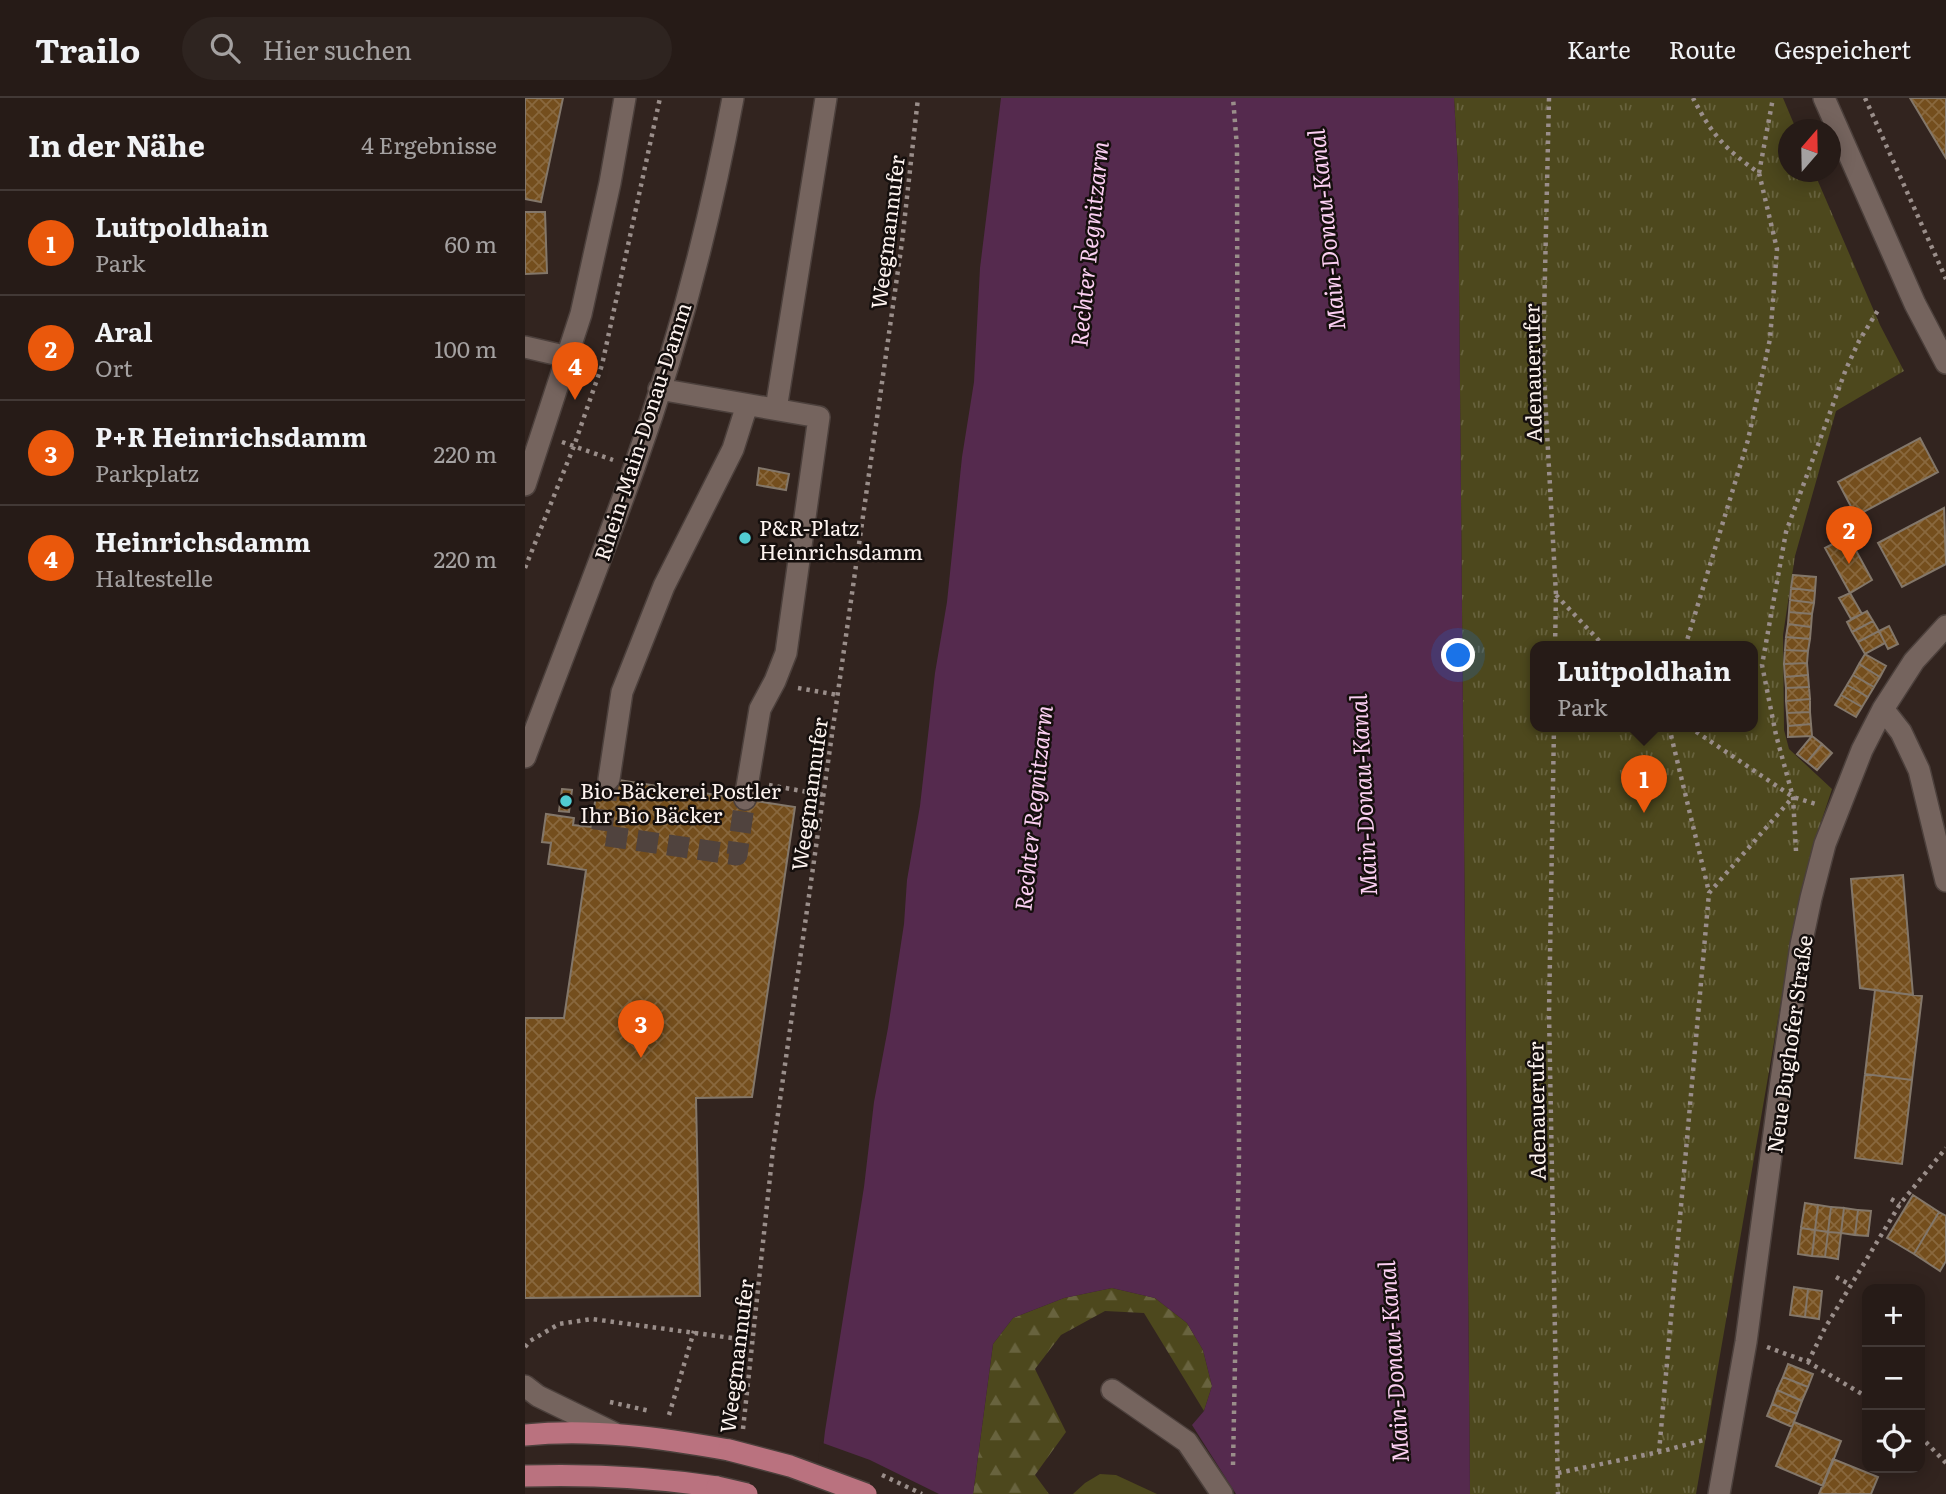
<!DOCTYPE html>
<html lang="de">
<meta charset="utf-8">
<style>
:root{--surface:#261b17;--page:#2e2420;--text:#f1f3f6;--muted:#a4a1a1;--line:#423936;--accent:#ea580c}
body{margin:0;font-family:Literata,serif;background:var(--page);color:var(--text)}
.controls{position:absolute;right:21px;bottom:21px;display:grid;overflow:hidden;border-radius:14px;box-shadow:0 4px 18px #0003}
.controls button{width:63px;height:63px;display:grid;place-items:center;padding:0;border:0;border-bottom:2px solid var(--line);background:var(--surface);color:var(--text);font:35px sans-serif}
.compass{position:absolute;left:1253px;top:21px;width:63px;height:63px;border-radius:50%;background:var(--surface);box-shadow:0 4px 18px #0003;rotate:20deg}
.you{position:absolute;left:934px;top:558px;width:24px;height:24px;margin:-18px;border:5px solid #fff;border-radius:50%;background:#1a73e8;box-shadow:0 0 0 10px #1a73e833}
.badge{display:grid;place-items:center;width:46px;height:46px;border-radius:50%;background:var(--accent);color:#fff;font-size:23px;font-weight:700}
.pin{position:absolute;translate:-50% -58px;filter:drop-shadow(0 2px 4px #0008)}
.pin::after{content:'';position:absolute;top:37px;width:24px;height:21px;background:inherit;clip-path:polygon(0 0,100% 0,50% 100%)}
.popup{position:absolute;left:1005px;top:543px;width:228px;height:91px;box-sizing:border-box;display:grid;place-content:center;border-radius:14px;background:var(--surface);filter:drop-shadow(0 2px 5px #0005);font-size:23px;white-space:nowrap;color:var(--muted)}
.popup b{font-size:26px;color:var(--text)}
.popup::after{content:'';position:absolute;left:50%;top:100%;margin-left:-14px;border:14px solid transparent;border-top-color:var(--surface)}
.list{margin:0;padding:0;list-style:none}
h2{display:flex;justify-content:space-between;align-items:center;height:91px;margin:0;padding:0 28px;font-size:30px}
h2 small{font-size:23px;font-weight:400;color:var(--muted)}
.list li{display:grid;grid-template-columns:46px 1fr auto;gap:21px;align-items:center;box-sizing:border-box;height:105px;padding:0 28px;border-top:2px solid var(--line)}
.list b{display:block;font-size:26px;white-space:nowrap}
.list p{margin:0;font-size:23px;white-space:nowrap;color:var(--muted)}
.list em{font-size:23px;font-style:normal;color:var(--muted)}
.icon{flex:none;width:38px;height:38px;fill:none;stroke:currentColor;stroke-width:2;stroke-linecap:round;stroke-linejoin:round}
.map{position:relative;flex:none;width:1421px;height:1396px;overflow:hidden}
header{display:flex;align-items:center;gap:42px;box-sizing:border-box;height:98px;padding:0 35px;background:var(--surface);border-bottom:2px solid var(--line)}
header strong{font-size:33px}
nav{display:flex;gap:38px;margin-inline-start:auto;font-size:24px}
.search{width:490px;height:63px;background:var(--page);display:flex;align-items:center;gap:18px;box-sizing:border-box;padding:0 24px;border-radius:38px;color:var(--muted);font-size:26px}
main{display:flex}
aside{flex:1;background:var(--surface)}
.map>svg:first-child{display:block}
.grass{fill:url(#grass-tufts);fill-rule:evenodd}
.forest{fill:url(#forest-firs)}
.garden{fill:#4d481d}
.water{fill:#552a4e}
.pier{fill:#32241f}
.building{fill:url(#building-cross-hatch);stroke:#83776a;stroke-width:2}
.lines{fill:none;stroke-linecap:round;stroke-linejoin:round}
.minor-tunnel{stroke:#50433e;stroke-width:21;stroke-dasharray:21 10;stroke-linecap:butt}
.minor-casing{stroke:#4c403c;stroke-width:24}
.major-casing{stroke:#4c403c;stroke-width:24}
.path{stroke:#9a8e8a;stroke-width:4.5;stroke-dasharray:3.5 5;stroke-linecap:butt}
.minor{stroke:#75645e;stroke-width:21}
.major{stroke:#ba727f;stroke-width:21}
.major-bridge-casing{stroke:#4c403c;stroke-width:24;stroke-linecap:butt}
.path-bridge{stroke:#9a8e8a;stroke-width:4.5;stroke-dasharray:3.5 5;stroke-linecap:butt}
.major-bridge{stroke:#ba727f;stroke-width:21}
.poi-dot{fill:#51ccd1;stroke:#150f0d;stroke-width:2.5}
.labels{text-anchor:middle;dominant-baseline:central;stroke-width:5;stroke-linejoin:round;paint-order:stroke}
.street-label{font-size:21px;fill:#fdf3ef;stroke:#150f0d}
.poi-label{font-size:21px;fill:#fdf3ef;stroke:#150f0d;text-anchor:start}
.water-label{font-size:23px;font-style:italic;fill:#fbcff2;stroke:#150f0d}
</style>
<header>
<strong>Trailo</strong>
<div class="search"><svg class="icon" aria-label="search" viewBox="0 0 24 24"><circle cx="10" cy="10" r="6"/><path d="M15 15l6 6"/></svg>Hier suchen</div>
<nav><a>Karte</a><a>Route</a><a>Gespeichert</a></nav>
</header>
<main>
<aside>
<h2>In der Nähe<small>4 Ergebnisse</small></h2>
<ul class="list">
<li><span class="badge">1</span><div><b>Luitpoldhain</b><p>Park</p></div><em>60 m</em></li>
<li><span class="badge">2</span><div><b>Aral</b><p>Ort</p></div><em>100 m</em></li>
<li><span class="badge">3</span><div><b>P+R Heinrichsdamm</b><p>Parkplatz</p></div><em>220 m</em></li>
<li><span class="badge">4</span><div><b>Heinrichsdamm</b><p>Haltestelle</p></div><em>220 m</em></li>
</ul>
</aside>
<div class="map">
<svg width="1421" height="1396" viewBox="0 0 1421 1396">
<defs>
<pattern id="grass-tufts" width="24" height="20" patternUnits="userSpaceOnUse" patternTransform="scale(1.75)"><rect width="24" height="20" fill="#4d481d"/><path d="M3 7l-1-3M5 7V3M7 7l1-3M15 17l-1-3M17 17v-4M19 17l1-3" fill="none" stroke="#68633e"/></pattern>
<pattern id="forest-firs" width="22" height="20" patternUnits="userSpaceOnUse" patternTransform="scale(1.75)"><rect width="22" height="20" fill="#4d481d"/><path d="M5 1l3.5 6h-7zM16 11l3.5 6h-7z" fill="#68633e"/></pattern>
<pattern id="building-cross-hatch" width="8" height="8" patternUnits="userSpaceOnUse" patternTransform="scale(1.75)"><rect width="8" height="8" fill="#744e1d"/><path d="M0 0l8 8M0 8l8-8" fill="none" stroke="#89683e"/></pattern>
</defs>
<rect width="100%" height="100%" fill="#32241f"/>
<path class="grass" d="M929 0H1258L1271 31 1264 32V74H1289L1355 227 1379 273 1311 313 1270 458 1258 537 1259 632 1264 651 1307 691 1291 739 1267 840 1171 1396H945L933 71ZM1010 549H1228V629H1010Z"/>
<path class="forest" d="M587 1190 630 1200 662 1225 678 1252 687 1288 679 1313 619 1215 580 1213 536 1237 510 1271 541 1334 510 1377 524 1396H448L468 1246 488 1220 539 1200Z"/>
<path class="garden" d="M575 1376 591 1377 632 1396H548L560 1385Z"/>
<path class="water" d="M476 0H929L933 71 945 1396H711L667 1327 679 1313 687 1288 678 1252 662 1225 630 1200 587 1190 539 1200 488 1220 468 1246 448 1396H293L300 1333 339 1089 349 1004 363 930 379 826 382 782 395 708 410 575 422 504 437 359 449 284 455 170Z"/>
<path class="pier" d="M295 1344 345 1362 414 1396H290Z"/>
<path class="building" d="M0 0H38L16 104 0 101Z
M1385 0H1421V60Z
M0 114H20L22 175 0 176Z
M1395 340 1413 374 1331 418 1313 384Z
M234 370 264 376 261 392 232 387Z
M1419 410 1421 466 1377 489 1353 445Z
M1323 438 1347 482 1325 495 1300 450Z
M1268 477 1291 479 1290 493 1266 490Z
M1266 490 1290 493 1289 505 1265 502Z
M1325 495 1337 516 1326 521 1314 500Z
M1265 502 1289 505 1287 516 1264 514Z
M1342 513 1348 523 1327 534 1322 524Z
M1264 514 1287 516 1286 529 1263 526Z
M1348 523 1354 533 1333 544 1327 534Z
M1263 526 1286 529 1285 541 1261 539Z
M1364 528 1373 546 1363 551 1354 533Z
M1354 533 1360 545 1340 556 1333 544Z
M1261 539 1285 541 1283 553 1260 552Z
M1260 552 1283 553 1282 565 1259 566Z
M1340 556 1361 568 1355 579 1334 566Z
M1282 565 1283 577 1260 579 1259 566Z
M1334 566 1355 579 1349 589 1328 577Z
M1283 577 1284 589 1261 590 1260 579Z
M1328 577 1349 589 1343 599 1322 587Z
M1322 587 1343 599 1337 609 1316 597Z
M1284 589 1285 601 1261 603V590Z
M1316 597 1337 609 1331 619 1310 607Z
M1285 601V614L1262 615 1261 603Z
M1285 614 1286 626 1263 628 1262 615Z
M1286 626 1287 638 1263 639V628Z
M1287 638 1297 646 1282 664 1272 656Z
M1297 646 1307 655 1292 672 1282 664Z
M74 679 270 709 227 999 171 1000 175 1198 0 1200V920H39L61 772 23 766 26 745 17 744 21 716 49 720 48 727 66 729Z
M37 691 47 692 44 714 34 713Z
M1378 777 1388 897 1335 890 1326 781Z
M1350 892 1397 898 1387 982 1340 976Z
M1340 976 1387 982 1377 1066 1330 1060Z
M1388 1097 1414 1114 1389 1156 1362 1140Z
M1280 1105 1293 1107 1290 1132 1276 1130Z
M1293 1107 1306 1109 1303 1134 1290 1132Z
M1306 1109 1319 1110 1316 1135 1303 1134Z
M1319 1110 1333 1112 1330 1137 1316 1135Z
M1333 1112 1346 1113 1343 1138 1330 1137Z
M1414 1114 1421 1118V1163L1415 1173 1389 1156Z
M1276 1130 1290 1132 1287 1158 1273 1156Z
M1290 1132 1303 1134 1300 1159 1287 1158Z
M1303 1134 1316 1135 1313 1161 1300 1159Z
M1269 1189 1283 1191 1280 1219 1265 1217Z
M1283 1191 1297 1193 1294 1221 1280 1219Z
M1263 1266 1288 1276 1283 1289 1258 1279Z
M1258 1279 1283 1289 1277 1303 1252 1292Z
M1252 1292 1277 1303 1272 1316 1247 1306Z
M1247 1306 1272 1316 1267 1329 1242 1318Z
M1269 1324 1316 1343 1298 1388 1251 1368Z
M1308 1361 1353 1379 1346 1396H1294Z"/>
<g class="lines">
<path class="minor-tunnel" d="M84 681 76 737 212 757 220 701"/>
<defs>
<path id="minor" d="M1299 0 1390 206 1421 265
M0 249 43 259
M134 291 294 319 261 555 250 583 235 611 220 701
M251 311 301 0
M0 387 56 216 85 85 100 0
M1358 611 1376 634 1394 672 1421 783
M0 659C36 563 74 467 109 370 151 253 185 123 208 0
M84 681 97 594 139 488 208 351 222 307
M0 1288 13 1298 89 1335
M587 1292 662 1344 697 1396
M1194 1396 1221 1244 1256 983 1276 847 1286 800 1300 746 1337 652 1358 611 1389 563 1421 528"/>
<path id="major" d="M0 1337C68 1330 137 1340 204 1352
M0 1378C66 1376 127 1379 192 1389"/>
</defs>
<use href="#minor" class="minor-casing"/>
<use href="#major" class="major-casing"/>
<path class="path" d="M1024 0 1018 262 1031 497 1030 549
M1340 0 1421 181
M1234 75 1248 0
M37 344 88 362
M0 470 49 348 77 267 135 0
M1031 497 1080 549
M1160 549 1223 342 1245 241 1252 151 1234 75C1200 51 1187 37 1168 0
M273 590 313 597
M1029 629 1024 915 1033 1396
M1144 629 1184 794
M1164 629 1268 699 1291 706
M244 687 299 697
M1271 753 1268 699 1251 637 1237 567 1261 434 1321 271 1334 243 1355 209
M1366 1101 1375 1106
M1311 1179 1326 1187
M0 1249 5 1243 34 1226 67 1221 229 1243
M1242 1249 1283 1264 1342 1299
M1283 1264 1300 1230 1375 1106 1421 1050
M85 1304 125 1313
M144 1317 169 1233
M218 1331 248 1051 377 144 393 0
M1395 1338 1421 1365
M1134 1354 1184 795 1268 699
M708 1367 714 1058 712 49 708 0
M1033 1375 1134 1354 1179 1342"/>
<use href="#minor" class="minor"/>
<use href="#major" class="major"/>
<defs>
<path id="major-bridge" d="M204 1352 265 1368 341 1396
M192 1389 222 1396"/>
</defs>
<use href="#major-bridge" class="major-bridge-casing"/>
<path class="path-bridge" d="M357 1377 397 1396"/>
<use href="#major-bridge" class="major-bridge"/>
</g>
<g class="poi-dot">
<circle cx="220" cy="440" r="7"/>
<circle cx="41" cy="703" r="7"/>
</g>
<g class="labels">
<g class="street-label">
<text transform="translate(361 134) rotate(-83)">Weegmannufer</text>
<text transform="translate(1006 275) rotate(-91)">Adenauerufer</text>
<text transform="translate(116 333) rotate(-72)">Rhein-Main-Donau-Damm</text>
<text transform="translate(283 696) rotate(-82)">Weegmannufer</text>
<text transform="translate(1263 946) rotate(-82)">Neue Bughofer Straße</text>
<text transform="translate(1010 1013) rotate(-91)">Adenauerufer</text>
<text transform="translate(210 1258) rotate(-83)">Weegmannufer</text>
</g>
<g class="poi-label">
<text x="234" y="428">P&amp;R-Platz<tspan x="234" dy="24">Heinrichsdamm</tspan></text>
<text x="55" y="691">Bio-Bäckerei Postler<tspan x="55" dy="24">Ihr Bio Bäcker</tspan></text>
</g>
<g class="water-label">
<text transform="translate(800 132) rotate(-96)">Main-Donau-Kanal</text>
<text transform="translate(563 146) rotate(-84)">Rechter Regnitzarm</text>
<text transform="translate(837 697) rotate(-93)">Main-Donau-Kanal</text>
<text transform="translate(507 710) rotate(-84)">Rechter Regnitzarm</text>
<text transform="translate(867 1264) rotate(-94)">Main-Donau-Kanal</text>
</g>
</g>
</svg>
<div class="controls">
<button>+</button>
<button>−</button>
<button><svg class="icon" aria-label="locate" viewBox="0 0 24 24"><circle cx="12" cy="12" r="6"/><path d="M12 2v4M12 18v4M2 12h4M18 12h4"/></svg></button>
</div>
<svg class="compass" viewBox="-18 -18 36 36"><path d="M0-13l5 13h-10z" fill="#e53935"/><path d="M0 13l5-13h-10z" fill="#a4a1a1"/></svg>
<div class="you"></div>
<div class="pin badge" style="left:1119px;top:715px">1</div>
<div class="popup"><b>Luitpoldhain</b>Park</div>
<div class="pin badge" style="left:1324px;top:466px">2</div>
<div class="pin badge" style="left:116px;top:960px">3</div>
<div class="pin badge" style="left:50px;top:302px">4</div>
</div>
</main>
